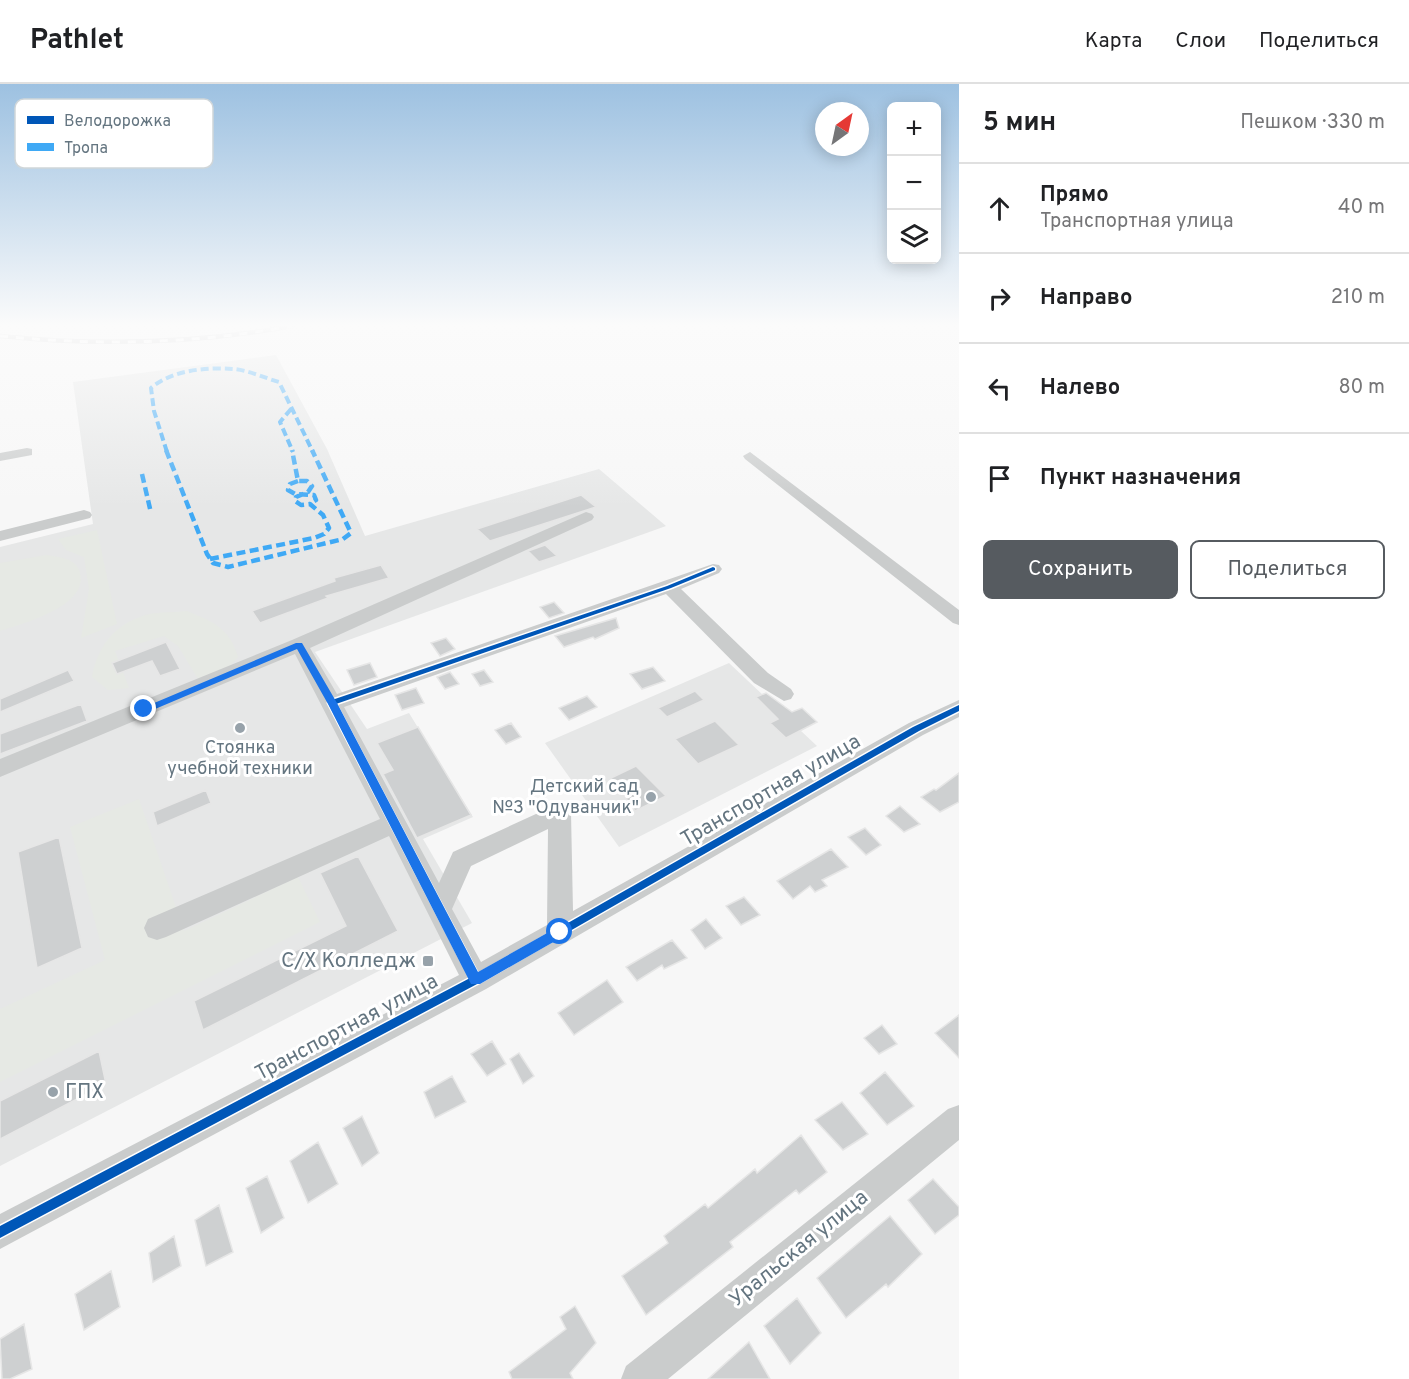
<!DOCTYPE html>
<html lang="ru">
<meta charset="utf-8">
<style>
:root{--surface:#fff;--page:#f2f2f2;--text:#202124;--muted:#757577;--line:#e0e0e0;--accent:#565b60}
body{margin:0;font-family:Overpass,sans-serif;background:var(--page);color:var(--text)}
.controls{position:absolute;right:18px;top:18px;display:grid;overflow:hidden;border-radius:9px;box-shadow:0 3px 15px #0003}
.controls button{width:54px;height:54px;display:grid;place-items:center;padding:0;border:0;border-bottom:2px solid var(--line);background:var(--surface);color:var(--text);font:30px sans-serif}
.compass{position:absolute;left:815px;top:18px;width:54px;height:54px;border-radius:50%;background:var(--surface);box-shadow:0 3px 15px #0003;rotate:33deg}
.stop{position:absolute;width:18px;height:18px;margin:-14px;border:4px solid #1a73e8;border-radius:50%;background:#fff}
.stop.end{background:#1a73e8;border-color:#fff;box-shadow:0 2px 6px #0008}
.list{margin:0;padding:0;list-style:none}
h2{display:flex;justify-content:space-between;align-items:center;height:78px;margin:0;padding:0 24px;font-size:26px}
h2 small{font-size:20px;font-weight:400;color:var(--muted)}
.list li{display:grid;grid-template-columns:39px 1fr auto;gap:18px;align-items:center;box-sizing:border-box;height:90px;padding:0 24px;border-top:2px solid var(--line)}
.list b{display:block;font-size:22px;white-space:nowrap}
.list p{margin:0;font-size:20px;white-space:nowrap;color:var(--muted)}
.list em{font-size:20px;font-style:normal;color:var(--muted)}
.actions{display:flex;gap:12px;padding:18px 24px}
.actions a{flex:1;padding:14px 0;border:2px solid var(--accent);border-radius:9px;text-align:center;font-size:21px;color:var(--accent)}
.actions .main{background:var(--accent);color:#fff}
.icon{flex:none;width:33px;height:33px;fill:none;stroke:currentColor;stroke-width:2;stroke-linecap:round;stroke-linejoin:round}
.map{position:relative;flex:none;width:959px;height:1295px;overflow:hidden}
header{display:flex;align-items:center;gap:36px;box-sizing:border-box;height:84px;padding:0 30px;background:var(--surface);border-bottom:2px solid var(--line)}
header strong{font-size:28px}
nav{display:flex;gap:33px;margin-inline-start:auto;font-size:21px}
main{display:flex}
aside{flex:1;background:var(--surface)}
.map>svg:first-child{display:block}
.built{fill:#e6e7e7}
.green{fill:#e6e9e4}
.building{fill:#ced0d1;stroke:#e6e6e6;stroke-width:1.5}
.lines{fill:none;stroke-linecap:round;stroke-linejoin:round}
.minor{fill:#cacccc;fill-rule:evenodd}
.rail-casing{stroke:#c0c1c3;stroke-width:4.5}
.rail{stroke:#fff;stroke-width:3;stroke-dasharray:8;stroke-linecap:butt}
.quiet-far1{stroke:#3fa9f5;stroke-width:4;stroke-dasharray:8 4;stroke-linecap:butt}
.quiet{stroke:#3fa9f5;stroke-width:4.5;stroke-dasharray:9 4.5;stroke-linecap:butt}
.cycleway-casing{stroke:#fff;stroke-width:3}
.cycleway{fill:#0057b8;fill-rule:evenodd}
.route{fill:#1a73e8}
.poi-dot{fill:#97a2aa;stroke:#fff;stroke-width:2}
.labels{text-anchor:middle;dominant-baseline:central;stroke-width:6;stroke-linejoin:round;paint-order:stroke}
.poi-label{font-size:18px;fill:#647580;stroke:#fff}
.near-street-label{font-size:21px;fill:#647580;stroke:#fff}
.near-poi-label{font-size:21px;fill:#647580;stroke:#fff;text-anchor:end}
.key{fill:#fff;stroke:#d0d6d9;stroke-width:1.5}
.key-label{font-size:16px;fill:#647580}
</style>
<header>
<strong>Pathlet</strong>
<nav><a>Карта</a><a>Слои</a><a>Поделиться</a></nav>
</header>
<main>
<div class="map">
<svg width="959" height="1295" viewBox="0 0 959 1295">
<rect width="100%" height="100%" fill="#f7f7f7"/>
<path class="built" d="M276 271 327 365 365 452 599 385 666 442 315 568 367 645 409 629 473 733 423 755 472 839 0 1082V463L93 440 73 298Z
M729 579 817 662 619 763 545 659Z"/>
<path class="green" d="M97 446 117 540 81 554 89 505 84 473 66 466 58 455Z
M46 471C58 473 77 474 80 489 89 522 22 540 0 547V479Z
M187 527C213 538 229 543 238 573L219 594 198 595 178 562 164 552 115 567 129 604 108 606 92 593C97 565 112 543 140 533 153 527 173 529 187 527Z
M139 715 184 847 298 793 320 838 0 998V925L105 876 70 743Z"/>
<path class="building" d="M581 411 596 423 490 457 477 445Z
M545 461 557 472 539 478 528 467Z
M381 481 389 494 326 512 328 514 260 539 252 527 335 497 334 494Z
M554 518 564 529 549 534 540 523Z
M616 534 619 544 595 555 593 553 564 563 555 552Z
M446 554 455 565 440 572 431 559Z
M166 558 180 585 160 592 152 577 117 590 112 579Z
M370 579 377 593 354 601 347 586Z
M653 583 665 597 642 605 630 590Z
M68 586 74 597 0 628V615Z
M484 586 493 598 480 602 472 590Z
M450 588 459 600 445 605 437 593Z
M416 604 424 619 402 626 395 611Z
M695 607 704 616 667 633 658 624Z
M766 609 792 628 802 624 817 638 786 654 770 639 778 635 756 613Z
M587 612 597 623 569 636 559 624Z
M81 620 87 637 0 670V650Z
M715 637 739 661 698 680 675 655Z
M511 639 521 653 506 660 495 646Z
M418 643 471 731 417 754 383 690 393 686 377 659Z
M636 682 666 712 635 727 611 694Z
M959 689V718L940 728 921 713 934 705 936 706Z
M206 706 211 719 157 742 153 728Z
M900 722 920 740 904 748 886 732Z
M865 744 881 761 866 771 848 753Z
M59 753 82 864 37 884 18 768Z
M831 765 848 783 822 796 827 802 815 808 810 802 793 815 777 797Z
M358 772 398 847 203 946 194 917 346 842 320 789Z
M744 813 760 831 741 841 726 822Z
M706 835 722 854 705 865 691 846Z
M672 856 687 874 664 885 662 881 637 897 626 883Z
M607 896 623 918 574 951 558 929Z
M959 931V974L935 949Z
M882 941 897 960 879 970 864 954Z
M492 957 506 980 487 992 471 970Z
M99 967 106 1000 0 1055V1017Z
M519 969 534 992 523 1000 510 975Z
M885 988 914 1022 887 1041 860 1009Z
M452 992 466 1018 435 1034 424 1008Z
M842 1018 868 1050 843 1066 815 1036Z
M362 1032 379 1069 362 1082 343 1044Z
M801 1051 827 1088 799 1110 796 1106 730 1158 733 1163 646 1231 622 1192 668 1159 664 1152 705 1120 708 1124 755 1085 757 1089Z
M318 1058 338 1100 308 1119 290 1077Z
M267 1092 284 1134 261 1149 246 1104Z
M933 1095 959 1123V1131L935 1150 908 1116Z
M219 1121 233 1168 206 1182 195 1136Z
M890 1132 922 1170 888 1203 886 1200 846 1234 817 1194Z
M174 1152 181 1182 153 1198 149 1169Z
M111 1187 120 1223 84 1246 75 1210Z
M797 1214 821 1249 790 1280 764 1242Z
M575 1222 596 1259 570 1289 573 1295H512L509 1288 566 1245 560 1233Z
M24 1240 32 1285 10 1295H2L0 1255Z
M749 1258 770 1295H708Z"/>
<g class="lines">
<path class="minor" d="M27 364 32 365V371L0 377V369Z
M750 368 959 526V541L953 539 745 375 743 372Z
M84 426 90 428 92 431 90 434 0 457V447Z
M586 428 592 430 594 433 592 436 310 564 337 610 713 480 719 481 722 485 719 489 681 505 768 589 791 605 794 610 791 615 784 617 754 599 666 510 344 623 439 799 453 768 560 719 568 722 571 729 573 827 909 639 959 616V633L923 651 486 905 0 1165V1130L459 891 389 752 166 853 157 856 148 853 144 844 148 835 380 735 295 570 0 693V675L292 556ZM548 745 547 841 481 878 452 825 471 782Z
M959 1021V1056L668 1295H621L626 1282 948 1025Z"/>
<defs>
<path id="rail" d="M0 252C99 262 194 260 292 242"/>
</defs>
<use href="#rail" class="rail-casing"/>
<use href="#rail" class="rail"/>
<path class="quiet-far1" d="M291 325 280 338 293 368
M167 368 154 327 151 304C172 286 206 283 233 285 248 286 265 294 279 298L313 368"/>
<path class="quiet" d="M166 366 207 470 213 479 228 483 343 455 351 449 312 366
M142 390 151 429
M298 397 290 400 288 406 295 410 314 411 316 416 310 420
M210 475 314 454 324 450 329 444 323 431 310 420 301 421 295 417 296 413 308 408 312 402 307 397H298L292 366"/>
<defs>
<path id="cycleway" d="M713 483 715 484V486L671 504 336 620 478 890 913 643 959 621V627L919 647 479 899 0 1154V1142L470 894 328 619 329 617 667 502Z"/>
</defs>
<use href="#cycleway" class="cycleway-casing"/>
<use href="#cycleway" class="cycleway"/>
</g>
<linearGradient id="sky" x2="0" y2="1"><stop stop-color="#9dc1e1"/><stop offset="0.57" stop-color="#fbfbfb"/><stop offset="1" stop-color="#fbfbfb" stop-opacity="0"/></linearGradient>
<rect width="959" height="423" fill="url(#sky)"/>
<path class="route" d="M296 559H302L337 619 478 888 556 844H564V852L480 900H471L328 620 297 565 148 628 140 625Z"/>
<g class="poi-dot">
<circle cx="240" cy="644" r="6"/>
<circle cx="651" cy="713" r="6"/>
<rect x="422" y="871" width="12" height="12" rx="3"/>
<circle cx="53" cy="1008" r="6"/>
</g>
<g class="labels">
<g class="poi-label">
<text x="240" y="664">Стоянка<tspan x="240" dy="21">учебной техники</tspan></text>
<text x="639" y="703" text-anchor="end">Детский сад<tspan x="639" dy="21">№3 "Одуванчик"</tspan></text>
</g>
<g class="near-street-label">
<text transform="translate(771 707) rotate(-30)">Транспортная улица</text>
<text transform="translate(347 944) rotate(-28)">Транспортная улица</text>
<text transform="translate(799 1165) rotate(-39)">Уральская улица</text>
</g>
<g class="near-poi-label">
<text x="416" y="877">С/Х Колледж</text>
<text x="65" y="1008" text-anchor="start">ГПХ</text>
</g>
</g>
<rect x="15" y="15" width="198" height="69" rx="9" class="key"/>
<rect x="27" y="32" width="27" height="8" fill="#0057b8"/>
<rect x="27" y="59" width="27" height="8" fill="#3fa9f5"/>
<g class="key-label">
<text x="64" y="42">Велодорожка</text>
<text x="64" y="69">Тропа</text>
</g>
</svg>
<div class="controls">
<button>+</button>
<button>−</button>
<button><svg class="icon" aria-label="layers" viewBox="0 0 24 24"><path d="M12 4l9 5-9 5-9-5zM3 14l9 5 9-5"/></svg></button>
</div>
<svg class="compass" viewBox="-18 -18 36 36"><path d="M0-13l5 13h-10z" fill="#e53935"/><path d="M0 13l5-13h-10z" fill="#757577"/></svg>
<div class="stop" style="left:560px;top:848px"></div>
<div class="stop end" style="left:144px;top:625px"></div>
</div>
<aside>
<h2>5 мин<small>Пешком · 330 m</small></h2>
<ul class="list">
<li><svg class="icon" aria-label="ahead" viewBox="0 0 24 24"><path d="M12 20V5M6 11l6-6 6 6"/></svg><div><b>Прямо</b><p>Транспортная улица</p></div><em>40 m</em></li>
<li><svg class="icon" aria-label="right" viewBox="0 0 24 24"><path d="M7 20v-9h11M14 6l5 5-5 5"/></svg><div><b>Направо</b></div><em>210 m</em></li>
<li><svg class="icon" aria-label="left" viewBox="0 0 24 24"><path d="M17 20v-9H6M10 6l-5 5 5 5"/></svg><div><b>Налево</b></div><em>80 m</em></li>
<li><svg class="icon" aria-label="arrive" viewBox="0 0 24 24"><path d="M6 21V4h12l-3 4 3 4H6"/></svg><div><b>Пункт назначения</b></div></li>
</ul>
<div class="actions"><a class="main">Сохранить</a><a>Поделиться</a></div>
</aside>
</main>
